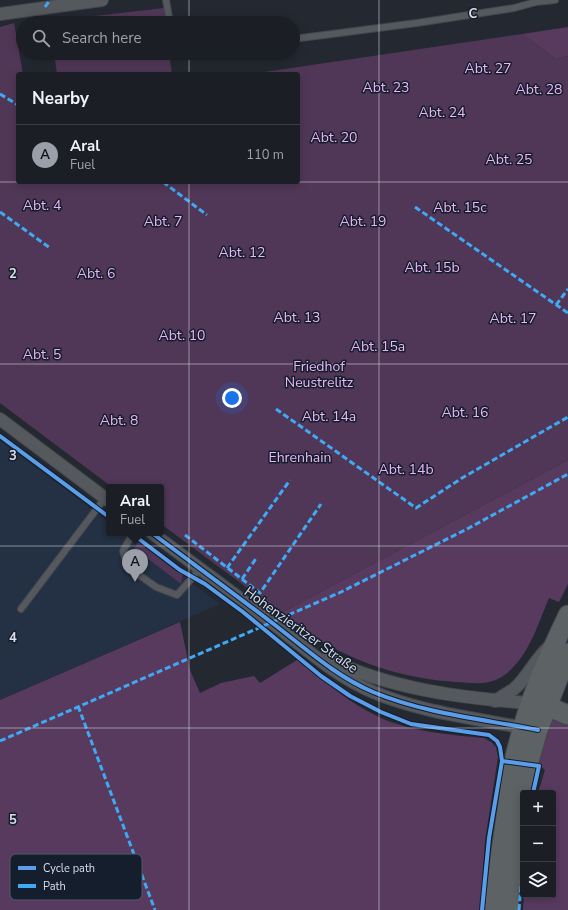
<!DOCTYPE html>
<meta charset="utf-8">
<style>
:root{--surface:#1b1e25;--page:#282b32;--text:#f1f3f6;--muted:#a0a2a7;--line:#393c42;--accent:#9a9fa9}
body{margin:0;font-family:"Nunito Sans",sans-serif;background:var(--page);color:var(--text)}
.controls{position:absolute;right:12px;bottom:12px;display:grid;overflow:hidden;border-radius:4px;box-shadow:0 2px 10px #0003}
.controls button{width:36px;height:36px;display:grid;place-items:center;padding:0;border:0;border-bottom:1px solid var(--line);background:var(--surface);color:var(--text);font:20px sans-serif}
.you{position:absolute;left:232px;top:398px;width:14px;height:14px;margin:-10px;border:3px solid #fff;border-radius:50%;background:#1a73e8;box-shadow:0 0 0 6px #1a73e833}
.badge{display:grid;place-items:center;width:26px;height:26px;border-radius:50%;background:var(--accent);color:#111;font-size:13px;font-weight:700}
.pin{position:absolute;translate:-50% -33px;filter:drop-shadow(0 1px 2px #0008)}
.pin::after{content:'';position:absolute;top:21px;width:14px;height:12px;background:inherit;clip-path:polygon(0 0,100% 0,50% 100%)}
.popup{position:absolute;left:106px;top:484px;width:58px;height:52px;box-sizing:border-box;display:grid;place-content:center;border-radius:4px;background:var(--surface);filter:drop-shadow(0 1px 3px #0005);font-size:13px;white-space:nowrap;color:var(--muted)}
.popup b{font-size:15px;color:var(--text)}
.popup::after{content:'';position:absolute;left:50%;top:100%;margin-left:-8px;border:8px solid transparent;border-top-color:var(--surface)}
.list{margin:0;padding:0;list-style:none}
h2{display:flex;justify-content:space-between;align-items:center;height:52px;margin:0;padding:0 16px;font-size:17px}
h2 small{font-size:13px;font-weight:400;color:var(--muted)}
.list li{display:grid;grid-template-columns:26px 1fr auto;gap:12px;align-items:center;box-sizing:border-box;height:60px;padding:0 16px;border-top:1px solid var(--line)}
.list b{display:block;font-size:15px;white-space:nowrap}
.list p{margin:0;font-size:13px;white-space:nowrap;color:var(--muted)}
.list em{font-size:13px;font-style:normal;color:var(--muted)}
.icon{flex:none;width:22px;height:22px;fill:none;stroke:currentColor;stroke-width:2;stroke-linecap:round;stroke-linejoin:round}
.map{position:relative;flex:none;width:568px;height:910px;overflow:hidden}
.search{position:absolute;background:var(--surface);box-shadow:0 2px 10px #0003;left:16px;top:16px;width:284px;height:44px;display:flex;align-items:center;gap:10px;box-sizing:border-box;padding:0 14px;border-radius:22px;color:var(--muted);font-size:15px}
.panel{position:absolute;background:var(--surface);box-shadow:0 2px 10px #0003;left:16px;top:72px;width:284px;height:112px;border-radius:4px}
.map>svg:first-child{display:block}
.built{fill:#243043}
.green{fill:#503757}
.forest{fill:#583a5f}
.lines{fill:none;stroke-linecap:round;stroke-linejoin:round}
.service-casing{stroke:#42464e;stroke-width:8}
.minor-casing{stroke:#42464e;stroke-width:14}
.primary-casing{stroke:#42464e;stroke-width:21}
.service{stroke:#55585c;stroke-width:6}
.minor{stroke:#55585c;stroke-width:12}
.primary{stroke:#5d6265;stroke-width:19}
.quiet{stroke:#3fa9f5;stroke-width:3;stroke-dasharray:6 3;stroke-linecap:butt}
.cycleway-casing{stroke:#151e2d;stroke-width:6}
.cycleway{stroke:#5a9eea;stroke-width:4}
.grid{fill:none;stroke:#d9dfea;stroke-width:1;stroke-opacity:0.55}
.labels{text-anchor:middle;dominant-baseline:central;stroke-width:3;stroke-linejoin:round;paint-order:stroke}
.park-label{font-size:14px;fill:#ecb5f7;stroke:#151e2d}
.street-label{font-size:14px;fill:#d9dfea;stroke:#151e2d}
.key{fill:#151e2d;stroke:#505866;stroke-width:1}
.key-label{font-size:11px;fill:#d9dfea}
.grid-label{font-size:13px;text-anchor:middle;font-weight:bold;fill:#d9dfea;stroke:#151e2d;stroke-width:3;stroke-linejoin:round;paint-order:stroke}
</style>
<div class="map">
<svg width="568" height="910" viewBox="0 0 568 910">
<rect width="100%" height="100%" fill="#242831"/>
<path class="built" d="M0 441 109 522V533H124L220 604 0 700Z"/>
<path class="green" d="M164 8 166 23H51L50 21Z
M14 23 23 74H18V182H298V74H251L522 34 556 59 568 56V460L281 613 161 524V487H112L0 403V27Z
M54 53H169L172 74H57Z
M139 541 183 574 181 584 134 548Z"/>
<path class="forest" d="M568 27V56L556 59 522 34Z
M568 460V584L559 602 549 598C538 624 528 659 503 676 488 686 473 683 456 682 409 679 364 666 323 642 309 634 295 622 281 613Z
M180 622 190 670 200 693 221 683 254 676 260 683 297 660C323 680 348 702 377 716 406 731 451 735 484 738L491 742 496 747 498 757 485 841 480 910H0V700Z
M555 718 568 721V910H523L524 895H553V793H538L545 770 537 763 551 719Z"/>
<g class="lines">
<defs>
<path id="service" d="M166 0 170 23
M536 0V2L555 0
M293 39 417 23 514 8 536 2
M174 53V55L187 53
M133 533 123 551 128 567 156 587 177 595 200 569
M21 609 105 498"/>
<path id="minor" d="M0 14 102 0
M0 419 109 501
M152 533C192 563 232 592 271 622 304 647 335 676 373 692 423 713 477 718 529 729
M326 658C390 689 460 698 530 703
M495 701C501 697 508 693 514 689 528 677 535 659 549 647"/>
<path id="primary" d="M536 704 547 706 568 715
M494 910C498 872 503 834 509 796 511 779 513 761 518 745 529 700 548 657 568 615
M508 910 519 808 526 772 538 730 568 653"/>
</defs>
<use href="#service" class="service-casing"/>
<use href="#minor" class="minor-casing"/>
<use href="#primary" class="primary-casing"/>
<use href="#service" class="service"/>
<use href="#minor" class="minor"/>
<use href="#primary" class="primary"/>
<path class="quiet" d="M45 7 50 0
M0 94 18 105
M163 182 207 215
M415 207 568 313
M0 212 50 248
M556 305 568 289
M276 409 416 508 462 478 568 417
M185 535 260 593 321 504
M227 568 290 480
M242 579 257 557
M78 706 155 910
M0 741 341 592 467 529 568 474
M519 910 523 861"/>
<defs>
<path id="cycleway" d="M0 436 109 517
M131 533 180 570 205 584 243 612 321 676 350 696 381 712 411 724 489 735 497 741 500 747 502 761 489 838 482 910
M152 533C192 563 232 592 271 622 304 647 335 676 373 692 426 714 483 719 538 730
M502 761 539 766 533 793"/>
</defs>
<use href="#cycleway" class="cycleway-casing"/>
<use href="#cycleway" class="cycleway"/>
</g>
<path class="grid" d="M189 0V23M379 0V910M189 53V74M0 182H18M18 182H298M189 182V910M298 182H568M0 364H568M0 546H568M0 728H568"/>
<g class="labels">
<g class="park-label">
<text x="488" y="68">Abt. 27</text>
<text x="386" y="87">Abt. 23</text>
<text x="539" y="89">Abt. 28</text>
<text x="442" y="112">Abt. 24</text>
<text x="334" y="137">Abt. 20</text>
<text x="509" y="159">Abt. 25</text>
<text x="42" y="205">Abt. 4</text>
<text x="460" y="207">Abt. 15c</text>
<text x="163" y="221">Abt. 7</text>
<text x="363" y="221">Abt. 19</text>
<text x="242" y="252">Abt. 12</text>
<text x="432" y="267">Abt. 15b</text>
<text x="96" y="273">Abt. 6</text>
<text x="297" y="317">Abt. 13</text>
<text x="513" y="318">Abt. 17</text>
<text x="182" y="335">Abt. 10</text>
<text x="378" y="346">Abt. 15a</text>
<text x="42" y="354">Abt. 5</text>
<text x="319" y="366">Friedhof<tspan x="319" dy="16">Neustrelitz</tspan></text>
<text x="465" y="412">Abt. 16</text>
<text x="329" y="416">Abt. 14a</text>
<text x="119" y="420">Abt. 8</text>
<text x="300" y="457">Ehrenhain</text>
<text x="406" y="469">Abt. 14b</text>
</g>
<g class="street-label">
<text transform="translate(301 630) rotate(36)">Hohenzieritzer Straße</text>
</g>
</g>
<rect x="10" y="854" width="132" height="46" rx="6" class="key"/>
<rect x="18" y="866" width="18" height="4" fill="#5a9eea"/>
<rect x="18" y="884" width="18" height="4" fill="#3fa9f5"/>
<g class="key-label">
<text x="43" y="872">Cycle path</text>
<text x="43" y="890">Path</text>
</g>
<g class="grid-label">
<text x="473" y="18">C</text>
<text x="13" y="278">2</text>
<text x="13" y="460">3</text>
<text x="13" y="642">4</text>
<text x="13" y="824">5</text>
</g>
</svg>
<div class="controls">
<button>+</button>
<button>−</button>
<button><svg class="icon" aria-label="layers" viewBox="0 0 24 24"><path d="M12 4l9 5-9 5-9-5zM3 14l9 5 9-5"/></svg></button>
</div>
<div class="you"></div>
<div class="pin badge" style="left:135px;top:582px">A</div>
<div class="popup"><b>Aral</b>Fuel</div>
<div class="search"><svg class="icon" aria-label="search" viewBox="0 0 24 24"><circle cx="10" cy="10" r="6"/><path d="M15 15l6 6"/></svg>Search here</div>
<section class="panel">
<h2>Nearby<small></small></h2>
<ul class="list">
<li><span class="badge">A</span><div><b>Aral</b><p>Fuel</p></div><em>110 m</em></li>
</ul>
</section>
</div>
